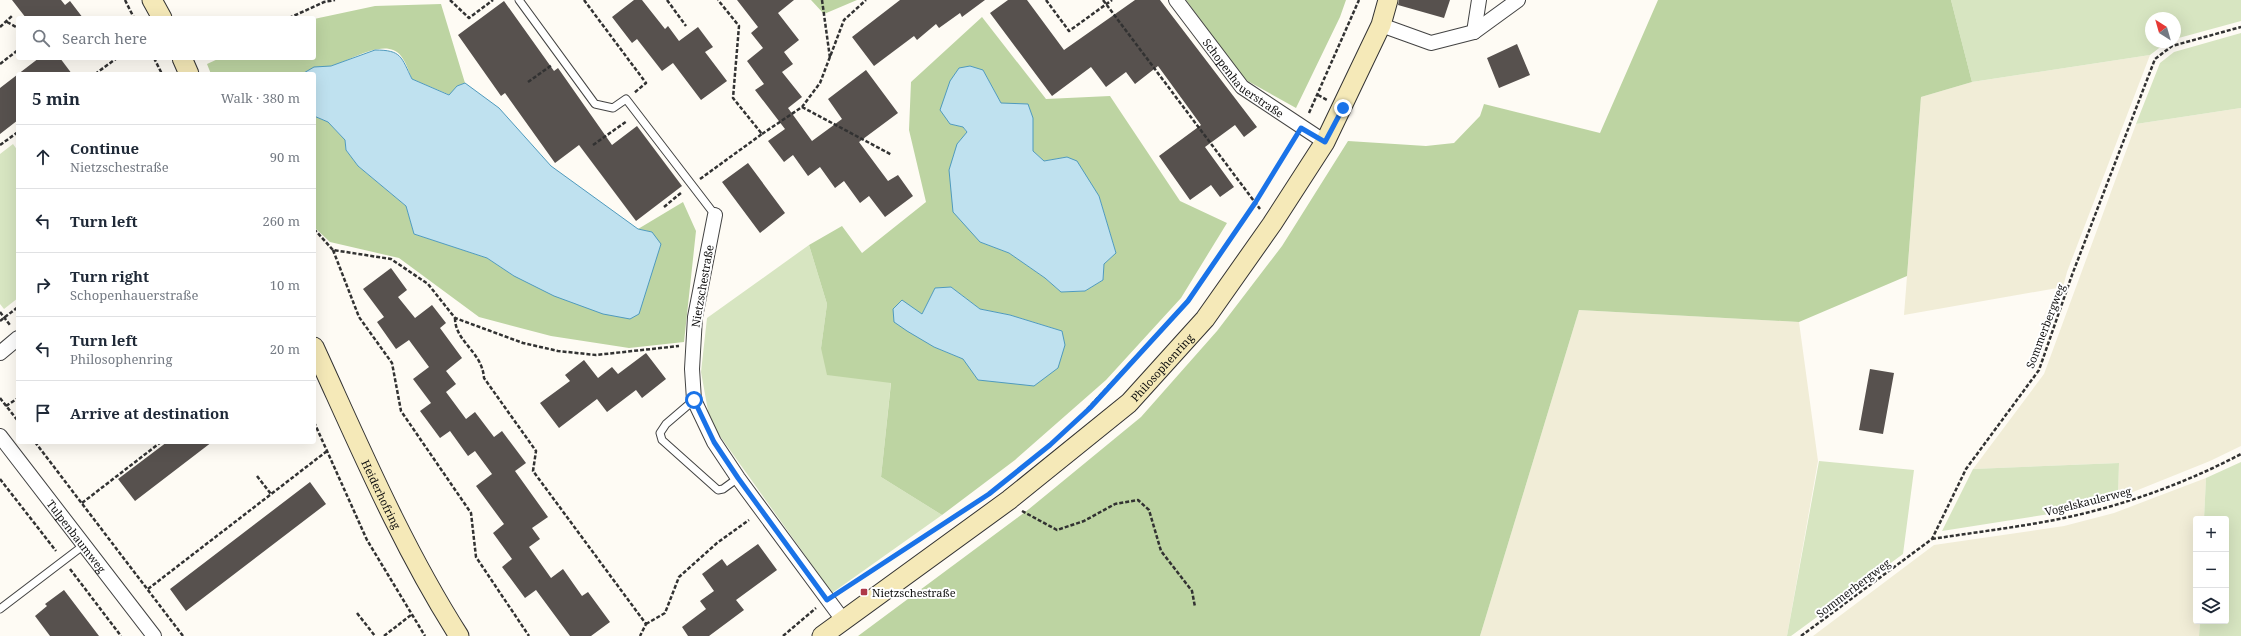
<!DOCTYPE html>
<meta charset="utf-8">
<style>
:root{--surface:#fff;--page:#f6f6f7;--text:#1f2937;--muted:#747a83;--line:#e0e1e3}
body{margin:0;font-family:"Noto Serif",serif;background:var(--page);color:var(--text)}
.controls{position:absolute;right:12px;bottom:12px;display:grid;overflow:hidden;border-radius:4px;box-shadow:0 4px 16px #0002}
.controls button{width:36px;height:36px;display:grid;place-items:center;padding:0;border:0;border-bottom:1px solid var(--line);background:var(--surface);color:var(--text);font:20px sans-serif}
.compass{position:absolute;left:2145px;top:12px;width:36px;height:36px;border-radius:50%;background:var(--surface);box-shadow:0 4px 16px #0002;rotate:323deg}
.stop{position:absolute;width:12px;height:12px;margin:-9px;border:3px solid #1a73e8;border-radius:50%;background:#fff}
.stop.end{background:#1a73e8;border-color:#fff;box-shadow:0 1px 4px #0008}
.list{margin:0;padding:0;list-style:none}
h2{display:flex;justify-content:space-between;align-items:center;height:52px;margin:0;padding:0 16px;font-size:17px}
h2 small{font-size:13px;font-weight:400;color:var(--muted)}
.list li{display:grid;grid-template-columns:26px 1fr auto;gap:12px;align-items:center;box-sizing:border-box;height:64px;padding:0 16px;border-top:1px solid var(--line)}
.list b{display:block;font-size:15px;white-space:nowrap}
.list p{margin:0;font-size:13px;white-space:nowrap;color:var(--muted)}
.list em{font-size:13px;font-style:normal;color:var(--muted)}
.icon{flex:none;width:22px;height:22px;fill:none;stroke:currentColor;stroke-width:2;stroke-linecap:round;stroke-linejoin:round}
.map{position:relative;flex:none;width:2241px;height:636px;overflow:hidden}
.search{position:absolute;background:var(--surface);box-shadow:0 4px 16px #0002;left:16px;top:16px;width:300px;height:44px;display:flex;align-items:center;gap:10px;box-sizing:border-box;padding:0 14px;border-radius:4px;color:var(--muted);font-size:15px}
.panel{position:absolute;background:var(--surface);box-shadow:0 4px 16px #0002;left:16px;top:72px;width:300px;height:372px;border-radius:4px}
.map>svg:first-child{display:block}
.farmland{fill:#f1edd7}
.green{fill:#d7e5c1}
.forest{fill:#bdd4a2;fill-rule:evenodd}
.water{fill:#bfe1ef;stroke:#4f9abd}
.building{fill:#57514e}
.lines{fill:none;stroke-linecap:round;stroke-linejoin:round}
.lane-casing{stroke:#434343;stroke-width:9}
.street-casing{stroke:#434343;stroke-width:16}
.secondary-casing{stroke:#323232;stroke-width:21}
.path{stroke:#323232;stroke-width:2.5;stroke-dasharray:4 2;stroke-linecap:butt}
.lane{stroke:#fff;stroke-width:7}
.street{stroke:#fff;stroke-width:14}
.secondary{stroke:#f5e9b8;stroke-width:19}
.route{stroke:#1a73e8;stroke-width:5}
.poi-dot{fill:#af3948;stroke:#fff;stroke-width:1.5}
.labels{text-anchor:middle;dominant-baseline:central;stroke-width:4;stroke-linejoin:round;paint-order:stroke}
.street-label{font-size:11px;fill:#101010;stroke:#fff}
.poi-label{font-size:11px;fill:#101010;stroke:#fff;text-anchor:start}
</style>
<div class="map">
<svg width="2241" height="636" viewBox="0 0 2241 636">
<rect width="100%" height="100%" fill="#fefbf4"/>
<path class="farmland" d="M2150 55 2067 272 2063 287 1904 315 1921 97 1972 82Z
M2241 108V446L2210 461 2118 498 2119 463 1973 469 2044 374 2136 124Z
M1579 310 1799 322 1818 461 1787 636H1480Z
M2206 478 2204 519H2196V621H2200L2199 636H1813L1934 545 2064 526 2114 513Z"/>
<path class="green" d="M1951 0H2241V21L2175 39V18H2151V42H2167L2150 55 1972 82Z
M2241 33V108L2136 124 2160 63 2174 52Z
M13 144 18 151V298L4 309 0 304V154Z
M809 245 827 304 821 348 891 382 881 477 942 515 832 593 710 422 701 372 707 318Z
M1819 461 1914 470 1903 554 1791 636H1787Z
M2241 462V636H2199L2200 621H2226V519H2204L2206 478Z
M2119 463 2118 498 2062 512 1942 531 1973 469Z"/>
<path class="forest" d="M811 0H857L824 14Z
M1186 0H1346L1340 17 1296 108 1244 79Z
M1658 0H1951L1972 82 1921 97 1907 276 1799 322 1579 310 1480 636H858L1029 509 1141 417 1217 331 1282 246 1348 141 1426 146 1454 143 1480 116 1484 104 1600 133Z
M441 4 465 83 457 86 450 95 412 79C409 72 406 62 401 56 386 36 348 62 331 66 317 70 316 65 302 74H211L207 64 220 58H314V19L375 6Z
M982 17 1046 99 1110 96 1180 201 1227 223 1181 298 1106 380 1015 460 942 515 881 477 891 383 827 375 821 348 827 304 809 245 842 226 862 253 926 202 909 130 911 82ZM983 70 1001 103 1033 118V151L1044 161 1067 157 1099 196 1116 253 1104 264 1103 280 1085 291 1061 292 1045 278 1009 253 980 242 957 144 967 133 963 127 950 124ZM951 287 980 309 1010 315 1062 331 963 359 934 347 922 314 935 289Z
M314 116 328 122 345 140 346 150 358 166 406 206 414 234 487 258 514 276 652 232 638 229 683 202 696 231 684 342 629 348 551 336 479 317 399 258 330 242 314 227Z"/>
<path class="water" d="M375 50C402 50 401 57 412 79L449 95 457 86 465 83 499 108 551 166 638 229 652 232 661 244 639 314 630 319 603 314 554 296 514 276 487 258 414 234 406 206 358 166 346 150 345 140 328 122 314 116V74H302L314 67 331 66Z
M970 66 983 70 1001 103 1028 104 1033 118V151L1044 161 1067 157 1077 161 1099 196 1116 253 1104 264 1103 280 1085 291 1061 292 1045 278 1009 253 980 242 953 212 949 170 957 144 967 132 963 127 950 124 940 110 950 81 959 68Z
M951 287 980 309 1010 315 1062 331 1065 345 1058 368 1034 386 978 380 963 359 934 347 907 331 894 322 893 309 902 300 922 314 935 288Z"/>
<path class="building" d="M12 0H61L65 5 70 1 83 18H26Z
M634 0H642L665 29 668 26 679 41 698 27 713 47 705 52 727 81 701 100 673 63 662 71 637 39 632 43 612 17Z
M737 0H794L778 13 799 40 784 52 793 64 782 72 802 97 788 108 812 141 842 119 828 99 866 70 898 113 859 142 888 181 898 175 913 196 885 217 869 196 860 203 844 181 835 188 820 167 808 176 793 155 784 162 768 141 785 129 755 90 764 84 747 61 763 48 751 33 758 27Z
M900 0H985L962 17 960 13 939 28 936 24 917 40 914 36 874 66 852 37Z
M1008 0H1027L1064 50 1135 0H1160L1257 127 1244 137 1235 125 1205 147 1234 187 1220 197 1211 185 1190 200 1159 156 1201 125 1158 66 1135 84 1126 72 1106 87 1091 67 1052 96 990 13Z
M1399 0H1450L1444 18 1398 5Z
M504 1 554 71 558 68 612 145 637 126 682 186 636 221 579 145 555 163 505 93 501 96 458 35Z
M1517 44 1530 75 1499 88 1487 58Z
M39 58H60L72 74H18V120L0 134V88Z
M748 163 785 213 760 233 722 182Z
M391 268 407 290 398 297 415 318 432 305 446 323 440 328 462 358 446 371 456 384 446 392 466 419 475 412 494 437 502 431 526 463 515 471 548 517 532 528 540 539 529 547 551 578 563 569 582 596 588 592 610 622 591 636H570L536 590 525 598 502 567 512 559 493 533 504 524 476 486 492 474 475 451 468 456 450 431 440 438 420 411 431 403 413 379 429 367 409 340 396 349 377 322 384 317 363 289Z
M646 353 666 379 642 398 636 390 607 412 597 399 559 428 540 403 570 381 565 375 584 360 598 378 612 367 618 374Z
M1870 369 1894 373 1883 434 1859 430Z
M167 442H212L135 501 118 479Z
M310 482 326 504 186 611 170 589Z
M758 544 777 570 736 600 744 610 709 636H688L682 627 706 609 700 601 714 591 702 574 722 559 727 566Z
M64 590 99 636H50L35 616 47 606 45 604Z"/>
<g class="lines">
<defs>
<path id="lane" d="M519 0 595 104 613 108 626 99 715 215
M694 400 666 424 660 433 662 440 718 490 723 489 738 478
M0 609 84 545"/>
<g id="street">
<path id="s1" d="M1176 0 1242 87 1325 142"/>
<path d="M1381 25 1431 43 1474 32 1518 0"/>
<path d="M1474 32 1479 0"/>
<path d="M715 215 695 317 692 369 694 400 714 442 738 478 843 620"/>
<path d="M0 353 18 338"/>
<path id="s2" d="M0 436 154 636"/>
</g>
<g id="secondary">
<path d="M152 0 162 18"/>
<path d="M182 58 189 74"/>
<path id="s3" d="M314 347C359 445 401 545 459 636"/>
<path id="s4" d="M822 636 1009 500 1129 403 1205 319 1272 224 1325 142 1381 25 1388 0"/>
</g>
</defs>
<use href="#lane" class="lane-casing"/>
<use href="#street" class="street-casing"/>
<use href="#secondary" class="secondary-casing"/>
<path class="path" d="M125 0 134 18
M450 0 469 18 493 0
M584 0 646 83 634 93
M667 0 686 26
M822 0 830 58
M1046 0 1069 31 1112 0
M1103 0 1260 209
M289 18 324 2 335 0
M7 22 18 28
M0 27 12 16
M154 58 162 74
M0 64 18 50
M79 73 80 74
M95 74 117 58
M528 82 552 65
M1318 95 1327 100
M802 107 892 155
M1309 113 1359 0
M762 134 802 107 820 83 844 20 866 0
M0 145 18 132
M593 145 627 121
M700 179 762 134 733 98 739 26 718 0
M664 207 682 192
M314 229 333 250 391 259 428 284 455 318 523 343 558 351 596 355 679 346
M333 250 359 317 392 363 401 411 471 513 476 557 529 636
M0 312 10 325
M455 318C455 342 482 351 484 378L536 451 533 471 646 624 640 636
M0 321 18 307
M0 398 18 421
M6 406 18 398
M1079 418 1188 301 1255 203 1293 140
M314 422 367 540 425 636
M35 442 183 636
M257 476 271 494
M0 479 56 551
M82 503 161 442
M1022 511 1057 530 1084 521 1115 504 1138 500 1149 510 1161 551 1192 591 1195 607
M1932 539C1976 532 2021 527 2064 518 2125 505 2186 483 2241 454
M70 569 121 636
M148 589 327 451
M840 592 928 534
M357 613 375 636
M646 624 665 613 679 577 717 543 749 520
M384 636 411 615
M783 636 816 608
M1801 636 1932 539 1966 469 2039 370 2072 275 2155 59 2172 46 2241 27"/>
<use href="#lane" class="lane"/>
<use href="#street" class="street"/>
<use href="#secondary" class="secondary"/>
</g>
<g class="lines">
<path class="route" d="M694 400 714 442 738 478 827 600 989 494 1050 445 1090 408 1188 301 1255 203 1301 128 1325 142 1343 108"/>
</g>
<rect class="poi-dot" x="860" y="588" width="8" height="8" rx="2"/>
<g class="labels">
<g class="street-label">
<text stroke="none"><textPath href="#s1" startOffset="104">Schopenhauerstraße</textPath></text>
<text transform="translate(702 286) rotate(-80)">Nietzschestraße</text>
<text transform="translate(2045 326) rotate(-69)">Sommerbergweg</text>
<text stroke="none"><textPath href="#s4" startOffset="434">Philosophenring</textPath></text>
<text stroke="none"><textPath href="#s3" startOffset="162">Heiderhofring</textPath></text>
<text transform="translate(2088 501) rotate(-14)">Vogelskaulerweg</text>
<text stroke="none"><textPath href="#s2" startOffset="126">Tulpenbaumweg</textPath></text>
<text transform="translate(1853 588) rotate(-37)">Sommerbergweg</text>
</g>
<g class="poi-label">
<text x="872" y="592">Nietzschestraße</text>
</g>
</g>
</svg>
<div class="controls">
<button>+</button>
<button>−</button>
<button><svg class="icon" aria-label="layers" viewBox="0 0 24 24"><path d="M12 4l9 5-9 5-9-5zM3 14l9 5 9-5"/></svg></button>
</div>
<svg class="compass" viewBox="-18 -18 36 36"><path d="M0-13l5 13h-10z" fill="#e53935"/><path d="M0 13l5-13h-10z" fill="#747a83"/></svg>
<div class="stop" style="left:694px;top:400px"></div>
<div class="stop end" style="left:1343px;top:108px"></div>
<div class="search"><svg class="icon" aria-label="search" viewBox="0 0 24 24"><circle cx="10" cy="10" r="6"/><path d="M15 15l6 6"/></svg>Search here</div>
<section class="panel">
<h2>5 min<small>Walk · 380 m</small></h2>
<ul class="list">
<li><svg class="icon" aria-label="ahead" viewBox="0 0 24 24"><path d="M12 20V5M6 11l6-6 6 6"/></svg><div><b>Continue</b><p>Nietzschestraße</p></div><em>90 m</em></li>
<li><svg class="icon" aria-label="left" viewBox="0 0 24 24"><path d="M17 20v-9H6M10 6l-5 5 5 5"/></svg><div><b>Turn left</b></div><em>260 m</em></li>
<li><svg class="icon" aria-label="right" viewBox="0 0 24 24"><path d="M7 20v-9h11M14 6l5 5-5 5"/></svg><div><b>Turn right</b><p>Schopenhauerstraße</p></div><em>10 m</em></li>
<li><svg class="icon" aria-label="left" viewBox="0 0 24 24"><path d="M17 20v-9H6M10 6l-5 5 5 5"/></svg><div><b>Turn left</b><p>Philosophenring</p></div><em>20 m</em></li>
<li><svg class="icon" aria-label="arrive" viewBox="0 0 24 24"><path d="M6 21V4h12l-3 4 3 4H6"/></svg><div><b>Arrive at destination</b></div></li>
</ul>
</section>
</div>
